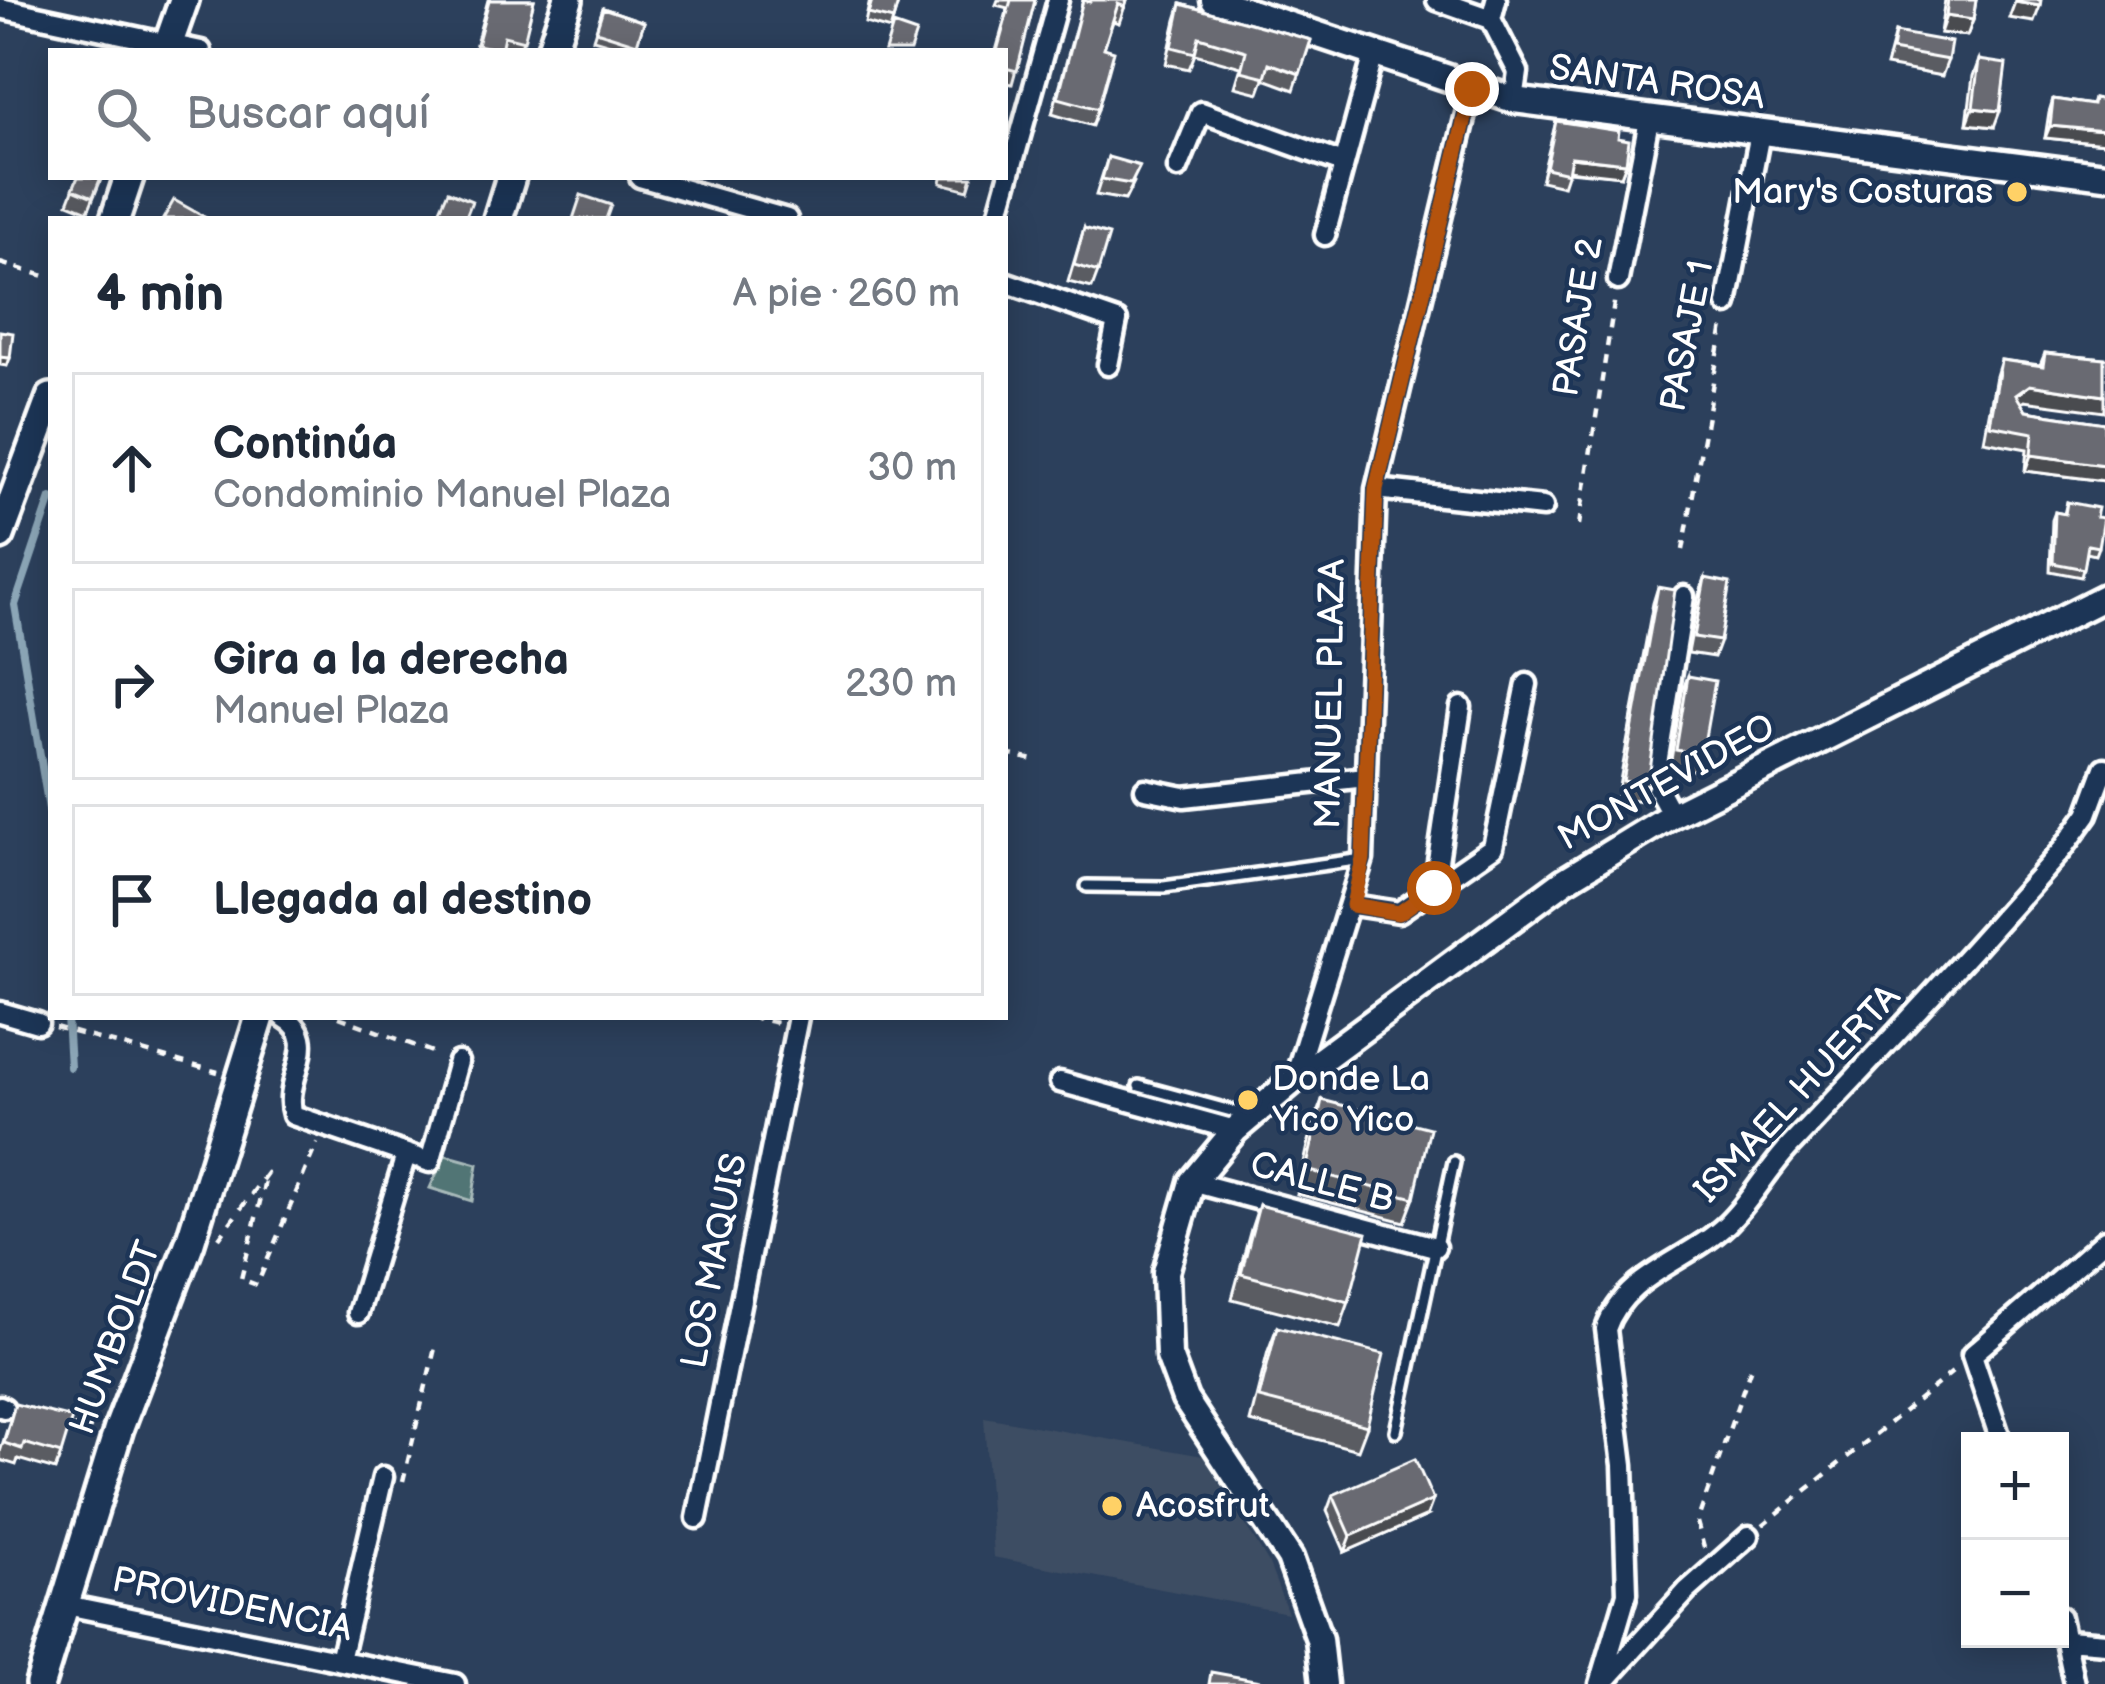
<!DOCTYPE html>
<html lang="es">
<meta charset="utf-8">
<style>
:root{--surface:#fff;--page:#f2f2f3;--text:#1f2937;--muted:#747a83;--line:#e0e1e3}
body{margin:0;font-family:"Balsamiq Sans",sans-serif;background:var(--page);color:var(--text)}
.controls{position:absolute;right:36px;bottom:36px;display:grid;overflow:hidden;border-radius:0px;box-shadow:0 6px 30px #0003}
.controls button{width:108px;height:108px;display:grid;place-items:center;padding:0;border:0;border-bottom:3px solid var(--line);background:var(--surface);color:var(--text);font:60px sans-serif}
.stop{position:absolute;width:36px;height:36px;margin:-27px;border:9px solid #b45309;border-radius:50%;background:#fff}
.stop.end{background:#b45309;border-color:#fff;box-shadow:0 3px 12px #0008}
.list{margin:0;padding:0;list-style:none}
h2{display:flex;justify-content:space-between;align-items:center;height:156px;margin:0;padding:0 48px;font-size:51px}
h2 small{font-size:39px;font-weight:400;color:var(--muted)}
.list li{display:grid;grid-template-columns:78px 1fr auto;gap:36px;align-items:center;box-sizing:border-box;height:192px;margin:0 24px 24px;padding:0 24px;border:3px solid var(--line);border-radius:0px}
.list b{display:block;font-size:45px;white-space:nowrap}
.list p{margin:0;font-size:39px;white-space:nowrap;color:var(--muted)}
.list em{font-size:39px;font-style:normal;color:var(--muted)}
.icon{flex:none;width:66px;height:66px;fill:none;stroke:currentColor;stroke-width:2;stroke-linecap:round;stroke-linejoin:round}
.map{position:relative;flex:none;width:2105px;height:1684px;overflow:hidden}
.search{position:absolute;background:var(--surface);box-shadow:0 6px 30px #0003;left:48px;top:48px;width:960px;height:132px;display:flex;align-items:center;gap:30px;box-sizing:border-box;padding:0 42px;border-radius:0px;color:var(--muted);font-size:45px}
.panel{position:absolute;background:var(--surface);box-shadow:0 6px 30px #0003;left:48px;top:216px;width:960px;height:804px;border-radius:0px}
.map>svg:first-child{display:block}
.built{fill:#3e4d63}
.green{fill:#517475;stroke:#a8baba;stroke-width:3}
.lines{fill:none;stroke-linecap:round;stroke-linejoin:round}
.stream{stroke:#8ca6b7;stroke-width:8}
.service-casing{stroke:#fff;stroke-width:18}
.minor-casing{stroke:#fff;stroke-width:27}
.tertiary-casing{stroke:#fff;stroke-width:33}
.secondary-casing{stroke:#fff;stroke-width:36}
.path{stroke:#fff;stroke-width:4.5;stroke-dasharray:9 9;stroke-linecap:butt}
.service{stroke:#1d3557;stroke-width:9}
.minor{stroke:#1d3557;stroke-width:18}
.tertiary{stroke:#1d3557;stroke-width:24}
.secondary{stroke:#1d3557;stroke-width:27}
.wall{fill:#5a5c62;stroke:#fff;stroke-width:3}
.shaded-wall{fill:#4a4b50;stroke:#fff;stroke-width:3}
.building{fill:#696b72;stroke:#fff;stroke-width:3}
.route{stroke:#b45309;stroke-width:15}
.poi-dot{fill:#ffd166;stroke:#1d3557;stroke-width:4.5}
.labels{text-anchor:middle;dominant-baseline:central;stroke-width:9;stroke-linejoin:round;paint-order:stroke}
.street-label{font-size:36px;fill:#fff;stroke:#1d3557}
.poi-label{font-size:36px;fill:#fff;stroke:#1d3557;text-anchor:start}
</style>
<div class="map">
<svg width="2105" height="1684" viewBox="0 0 2105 1684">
<rect width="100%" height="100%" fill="#2c405c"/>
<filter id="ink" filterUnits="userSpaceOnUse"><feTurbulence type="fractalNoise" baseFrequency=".00833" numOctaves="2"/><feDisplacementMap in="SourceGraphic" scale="24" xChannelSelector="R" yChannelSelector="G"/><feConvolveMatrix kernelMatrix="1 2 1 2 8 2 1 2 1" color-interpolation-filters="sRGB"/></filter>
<g filter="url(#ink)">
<path class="built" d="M984 1417 1203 1456 1268 1562 1288 1613 993 1557Z"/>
<path class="green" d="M445 1155 478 1164 472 1201 430 1188Z"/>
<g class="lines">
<path class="stream" d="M51 498 15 605 51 821
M67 1017 70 1067"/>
<defs>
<path id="service" d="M1087 886 1164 887 1363 859
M1139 1086 1246 1115
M1396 1431 1454 1162"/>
<path id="minor" d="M1437 0 1491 19
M1496 0 1491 19 1518 72 1514 100
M0 8 201 51
M1178 168 1201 112 1343 163
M640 177 787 219
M997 219 1058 0
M1325 235 1373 57
M1618 280 1649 120
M1005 282 1117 321 1108 365
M1727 304 1760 133
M1376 489 1543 507
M1145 789 1184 797 1366 777
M1672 815 1654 782 1684 596
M1434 888 1461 707
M1353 905 1399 912 1493 847 1527 684
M0 1012 38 1023
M284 1017C325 1041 281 1079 293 1115L430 1162 458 1062
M1294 1080 1363 859 1376 489 1472 89
M1060 1082 1235 1130
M1192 1182 1435 1247
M358 1313 406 1155
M0 1406 4 1408
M2001 1441 1972 1355 2105 1240
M697 1518 798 1017
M66 1605 455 1684
M2060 1617 2074 1684
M2067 1640 2105 1643
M340 1660 383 1477
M1606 1680 1687 1591 1749 1536
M1600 1684 1627 1593 1623 1465 1606 1329C1625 1274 1687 1262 1727 1224 1751 1201 1767 1170 1790 1146 1883 1049 1973 951 2062 850L2088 814 2105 768"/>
<path id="tertiary" d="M1214 0 1514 100 2105 176
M1324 1684 1319 1639 1290 1558 1185 1399 1169 1356 1166 1272 1192 1182 1235 1130 1294 1080 1564 881 1672 815 2105 597"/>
<path id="secondary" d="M166 51 184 0
M551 51 568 0
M115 219 129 177
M498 219 511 177
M0 535 51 398
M40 1684 119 1428 190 1242 260 1017"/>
</defs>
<use href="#service" class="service-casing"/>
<use href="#minor" class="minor-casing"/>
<use href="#tertiary" class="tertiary-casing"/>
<use href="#secondary" class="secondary-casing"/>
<path class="path" d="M0 263 51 278
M1579 525 1615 297
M1683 550 1723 326
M1005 754 1034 760
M339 1017 440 1055
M750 1017 778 1023
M55 1027 218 1072
M219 1238 267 1173 241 1279 257 1285 317 1143
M67 1427 92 1428
M403 1481 436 1344
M1763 1525 1955 1370
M1704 1548 1697 1522 1753 1361"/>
<use href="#service" class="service"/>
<use href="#minor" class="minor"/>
<use href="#tertiary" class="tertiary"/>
<use href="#secondary" class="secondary"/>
</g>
<path class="wall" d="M488 0H534L520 51H474Z
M870 0H899L890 30 865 23Z
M998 0H1035L1012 84 1005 83V51H996L1008 8 996 5Z
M1083 0 1090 2 1127 0 1119 23 1113 21 1104 48 1098 109 1092 126 1052 114Z
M1945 0H1976L1973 20 1967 36 1940 33Z
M1181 4 1311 40 1294 90 1264 79 1259 93 1235 87 1241 67 1195 54 1189 69 1166 64 1176 20Z
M603 8 644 22 634 51 593 39Z
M1895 32 1948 60 1942 76 1886 66Z
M1979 60 1994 127 1967 124 1973 76Z
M2053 99 2092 105 2094 99 2105 101V144L2045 138 2049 112Z
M1556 121 1626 163 1621 176 1568 171 1563 186 1541 181Z
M1108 157 1134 182 1125 200 1096 195Z
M78 177H102L88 211 68 203Z
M942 177H972L968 190 941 183Z
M1084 228 1098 272 1092 288 1068 282Z
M2045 353 2105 359 2021 403 2026 411 2105 423V481L2025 471 2027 449 1984 441 1996 376 2001 360 2040 365Z
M2067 502 2096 517 2098 547 2095 555 2087 553 2081 577 2050 571 2052 520 2055 512 2064 514Z
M1705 578 1720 641 1714 657 1688 653 1699 595Z
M1658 587 1648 785 1642 801 1617 797 1653 603Z
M1688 676 1702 755 1696 771 1670 766 1682 692Z
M1322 1100 1414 1198 1405 1222 1297 1194 1313 1124Z
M1259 1205 1349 1302 1340 1327 1232 1299 1251 1229Z
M1277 1327 1367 1426 1358 1450 1250 1422 1268 1351Z
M15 1404 61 1454 55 1470 18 1459 16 1465 0 1460V1452Z
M1333 1495 1427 1516 1345 1552 1327 1511Z"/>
<path class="shaded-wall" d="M2015 2 2040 6 2034 22 2009 18Z
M1946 16 1973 20 1967 36 1940 33Z
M1973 108 2000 111 1994 127 1967 124Z
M2050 126 2105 131V144L2045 138Z
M1571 157 1626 163 1621 176 1567 170Z
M0 357 10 358 7 366 0 365Z
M2030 385 2105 396V412L2024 401 2010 411 2016 395Z
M2031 455 2105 465V481L2025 471Z
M1433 1500 1427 1516 1345 1552 1351 1536Z"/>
<path class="building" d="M489 0H534L524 41 504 36 501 50 477 45Z
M872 0H899L893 20 868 14Z
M1011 0H1035L1017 71 1005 68V51H997Z
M1083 0 1090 2 1091 0H1127L1125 7 1118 4 1104 48 1114 51 1098 109 1058 98Z
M1948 0H1976L1973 20 1946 16Z
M2015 0H2041L2040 6 2015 2Z
M1181 4 1311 40 1300 74 1269 63 1265 77 1241 71 1246 51 1199 37 1195 53 1172 47Z
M603 8 644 22 637 44 596 31Z
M893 25 916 33 910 51H885Z
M1895 32 1951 42 1948 60 1892 50Z
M1979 60 2006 64 2000 111 1973 108Z
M2053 99 2093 105 2094 99 2105 101V131L2050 126Z
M1556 121 1619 131 1618 138 1629 140 1626 163 1571 157 1568 173 1546 168Z
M1108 157 1140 166 1131 184 1102 179Z
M78 177H101L93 197 73 189Z
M448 191 472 201 465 219H451L438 214Z
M581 195 611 205 606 219H573Z
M174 200 208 219H163Z
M1084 228 1109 235 1098 272 1074 265Z
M0 331 13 333 10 358 0 357Z
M2045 353 2105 359V396L2030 385 2016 395 2026 411 2105 423V465L2031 455 2033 433 1990 425 2001 360 2043 366Z
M2067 502 2098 508 2096 517 2103 518 2098 547 2088 545 2084 569 2053 563 2055 512 2065 514Z
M1705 578 1730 583 1720 641 1694 637Z
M1658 587 1675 590 1648 785 1623 781Z
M1688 676 1715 681 1702 755 1676 750Z
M1322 1100 1430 1128 1414 1198 1306 1170Z
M1259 1205 1367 1233 1349 1302 1241 1274Z
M1277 1327 1384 1354 1367 1426 1259 1398Z
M15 1404 72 1418 61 1454 24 1443 22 1449 4 1443Z
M1415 1459 1433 1500 1351 1536 1333 1495Z
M1211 1672 1266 1682 1265 1684H1209Z"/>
</g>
<g class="lines" filter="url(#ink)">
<path class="route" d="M1434 888 1399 913 1353 905 1363 859 1376 489 1472 89"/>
</g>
<g class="poi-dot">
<circle cx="2017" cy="192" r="12"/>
<circle cx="1248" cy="1100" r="12"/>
<circle cx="1112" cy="1506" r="12"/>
</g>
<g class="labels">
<g class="street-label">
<text transform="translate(1657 83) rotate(8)">SANTA ROSA</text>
<text transform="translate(1579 317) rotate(-81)">PASAJE 2</text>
<text transform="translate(1688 336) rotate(-79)">PASAJE 1</text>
<text transform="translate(1331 694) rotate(-89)">MANUEL PLAZA</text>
<text transform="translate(1667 783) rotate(-29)">MONTEVIDEO</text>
<text transform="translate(1798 1094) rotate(-47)">ISMAEL HUERTA</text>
<text transform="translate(1322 1183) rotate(15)">CALLE B</text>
<text transform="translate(715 1261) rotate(-79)">LOS MAQUIS</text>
<text transform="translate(116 1338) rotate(-70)">HUMBOLDT</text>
<text transform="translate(232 1605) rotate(12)">PROVIDENCIA</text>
</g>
<g class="poi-label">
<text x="1993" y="192" text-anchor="end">Mary's Costuras</text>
<text x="1272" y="1079">Donde La<tspan x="1272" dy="41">Yico Yico</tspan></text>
<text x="1136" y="1506">Acosfrut</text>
</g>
</g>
</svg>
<div class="controls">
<button>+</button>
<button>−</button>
</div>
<div class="stop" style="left:1434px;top:888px"></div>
<div class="stop end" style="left:1472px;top:89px"></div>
<div class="search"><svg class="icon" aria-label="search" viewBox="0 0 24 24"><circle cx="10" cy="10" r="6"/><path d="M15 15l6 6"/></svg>Buscar aquí</div>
<section class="panel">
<h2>4 min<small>A pie · 260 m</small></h2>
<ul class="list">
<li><svg class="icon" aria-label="ahead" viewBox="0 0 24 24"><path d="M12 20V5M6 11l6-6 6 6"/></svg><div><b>Continúa</b><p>Condominio Manuel Plaza</p></div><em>30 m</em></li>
<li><svg class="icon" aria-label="right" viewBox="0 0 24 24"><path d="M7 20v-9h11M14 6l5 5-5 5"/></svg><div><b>Gira a la derecha</b><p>Manuel Plaza</p></div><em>230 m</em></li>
<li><svg class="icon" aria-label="arrive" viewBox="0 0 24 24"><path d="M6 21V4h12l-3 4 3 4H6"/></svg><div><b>Llegada al destino</b></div></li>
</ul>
</section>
</div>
